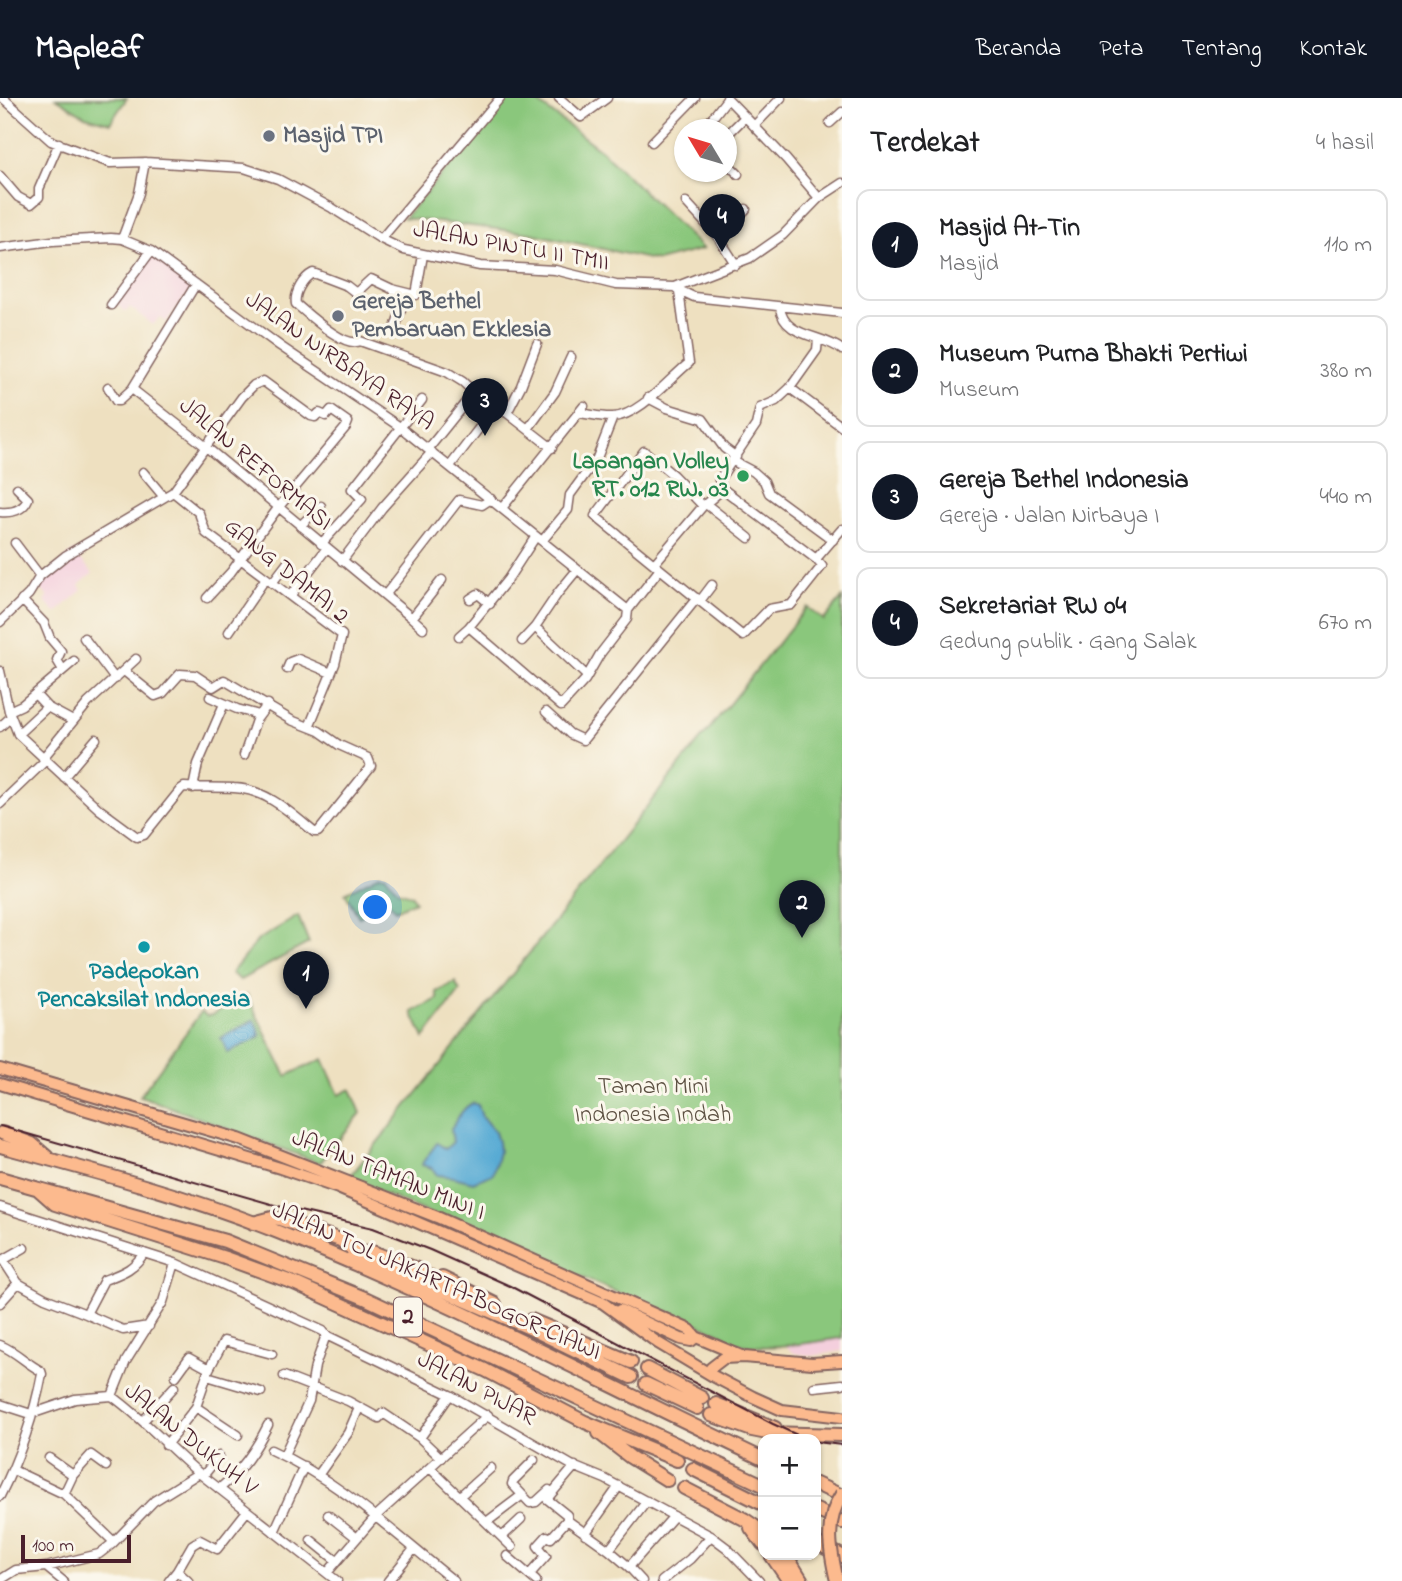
<!DOCTYPE html>
<html lang="id">
<meta charset="utf-8">
<style>
:root{--surface:#fff;--page:#f6f6f6;--text:#202124;--muted:#757577;--line:#e0e0e0;--accent:#111827}
body{margin:0;font-family:"Indie Flower",sans-serif;background:var(--page);color:var(--text)}
.controls{position:absolute;right:21px;bottom:21px;display:grid;overflow:hidden;border-radius:14px;box-shadow:0 2px 5px #0004}
.controls button{width:63px;height:63px;display:grid;place-items:center;padding:0;border:0;border-bottom:2px solid var(--line);background:var(--surface);color:var(--text);font:35px sans-serif}
.compass{position:absolute;left:674px;top:21px;width:63px;height:63px;border-radius:50%;background:var(--surface);box-shadow:0 2px 5px #0004;rotate:308deg}
.scale{position:absolute;left:21px;bottom:18px;width:110px;box-sizing:border-box;padding-left:7px;border:4px solid #4a1f2b;border-top:0;font-size:19px;line-height:24px;white-space:nowrap;color:#4a1f2b;-webkit-text-stroke:5px #fbf7ec;paint-order:stroke}
.you{position:absolute;left:376px;top:810px;width:24px;height:24px;margin:-18px;border:5px solid #fff;border-radius:50%;background:#1a73e8;box-shadow:0 0 0 10px #1a73e833}
.badge{display:grid;place-items:center;width:46px;height:46px;border-radius:50%;background:var(--accent);color:#fff;font-size:23px;font-weight:700}
.pin{position:absolute;translate:-50% -58px;filter:drop-shadow(0 2px 4px #0008)}
.pin::after{content:'';position:absolute;top:37px;width:24px;height:21px;background:inherit;clip-path:polygon(0 0,100% 0,50% 100%)}
.list{margin:0;padding:0;list-style:none}
h2{display:flex;justify-content:space-between;align-items:center;height:91px;margin:0;padding:0 28px;font-size:30px}
h2 small{font-size:23px;font-weight:400;color:var(--muted)}
.list li{display:grid;grid-template-columns:46px 1fr auto;gap:21px;align-items:center;box-sizing:border-box;height:112px;margin:0 14px 14px;padding:0 14px;border:2px solid var(--line);border-radius:14px}
.list b{display:block;font-size:26px;white-space:nowrap}
.list p{margin:0;font-size:23px;white-space:nowrap;color:var(--muted)}
.list em{font-size:23px;font-style:normal;color:var(--muted)}
.map{position:relative;flex:none;width:842px;height:1483px;overflow:hidden}
header{display:flex;align-items:center;gap:42px;box-sizing:border-box;height:98px;padding:0 35px;background:var(--accent);color:#fff}
header strong{font-size:33px}
nav{display:flex;gap:38px;margin-inline-start:auto;font-size:24px}
main{display:flex}
aside{flex:1;background:var(--surface)}
.map>svg:first-child{display:block}
.built{fill:#f4cfdd}
.green{fill:#8ac77c;stroke:#6a7354;stroke-width:2}
.water{fill:#59abd4;stroke:#526580;stroke-width:2}
.lines{fill:none;stroke-linecap:round;stroke-linejoin:round}
.highway-tunnel{stroke:#cdb9a2;stroke-width:12;stroke-dasharray:12 6;stroke-linecap:butt}
.minor-casing{stroke:#83635f;stroke-width:11}
.major-casing{stroke:#83635f;stroke-width:14}
.highway-casing{stroke:#83635f;stroke-width:16}
.minor{stroke:#fff;stroke-width:8}
.major{stroke:#fcba8e;stroke-width:10}
.highway{stroke:#fcba8e;stroke-width:12}
.tram{stroke:#4a1f2b;stroke-width:2}
.highway-bridge-casing{stroke:#83635f;stroke-width:16;stroke-linecap:butt}
.highway-bridge{stroke:#fcba8e;stroke-width:12}
.worship-dot{fill:#6b7280;stroke:#fbf7ec;stroke-width:2.5}
.leisure-dot{fill:#2e9e5b;stroke:#fbf7ec;stroke-width:2.5}
.culture-dot{fill:#0f9aa8;stroke:#fbf7ec;stroke-width:2.5}
.labels{text-anchor:middle;dominant-baseline:central;stroke-width:6;stroke-linejoin:round;paint-order:stroke}
.shield{fill:#fbf7ec;stroke:#7f6065;stroke-width:2}
.shield-label{font-size:23px;font-weight:bold;fill:#4a1f2b}
.worship-label{font-size:24px;font-weight:bold;fill:#5b616d;stroke:#fbf7ec;text-anchor:start}
.street-label{font-size:24px;fill:#4a1f2b;stroke:#fbf7ec}
.leisure-label{font-size:24px;font-weight:bold;fill:#27864d;stroke:#fbf7ec;text-anchor:end}
.culture-label{font-size:24px;font-weight:bold;fill:#0d838f;stroke:#fbf7ec}
.park-label{font-size:24px;fill:#5d5143;stroke:#fbf7ec}
</style>
<header>
<strong>Mapleaf</strong>
<nav><a>Beranda</a><a>Peta</a><a>Tentang</a><a>Kontak</a></nav>
</header>
<main>
<div class="map">
<svg width="842" height="1483" viewBox="0 0 842 1483">
<rect width="100%" height="100%" fill="#fbf7ec"/>
<filter id="ink" filterUnits="userSpaceOnUse"><feTurbulence type="fractalNoise" baseFrequency=".0143" numOctaves="2"/><feDisplacementMap in="SourceGraphic" scale="14" xChannelSelector="R" yChannelSelector="G"/><feConvolveMatrix kernelMatrix="1 2 1 2 8 2 1 2 1" color-interpolation-filters="sRGB"/></filter>
<filter id="wash" filterUnits="userSpaceOnUse"><feTurbulence type="fractalNoise" baseFrequency=".00686" numOctaves="4" result="noise"/><feDisplacementMap in="SourceGraphic" scale="28" xChannelSelector="R" yChannelSelector="G"/><feGaussianBlur stdDeviation="1.57" result="paint"/><feColorMatrix in="noise" values="0 0 0 0 0 0 0 0 0 0 0 0 0 0 0 0 0 1.4 0 .05"/><feComposite in="paint" operator="in"/></filter>
<g filter="url(#wash)">
<rect width="100%" height="100%" fill="#eee0c0"/>
<path class="built" d="M153 154 195 186 166 224 160 219 153 227 130 209 126 214 114 205Z
M73 453 93 475 79 487 82 492 56 515 45 503 48 499 38 488Z
M842 1155V1253L812 1258 794 1255 776 1240Z"/>
<path class="green" d="M56 0H127L110 25 85 18Z
M508 0H532L602 53 703 151 658 163 530 135 404 120Z
M842 500V1240C816 1243 739 1260 723 1236L621 1196 348 1081 807 509 824 522Z
M380 777 386 778 398 793 412 797 415 803 395 812 389 804 359 819 345 795Z
M298 818 309 845 240 882 231 875 258 842Z
M455 884 460 893 424 940 412 914 438 901 436 894Z
M247 897 286 978 323 961 339 997 351 991 361 1015 320 1065 140 998 201 914 207 918 212 917Z"/>
<path class="water" d="M254 922 261 938 228 955 221 940Z
M473 1005 478 1007 482 1019 495 1034 498 1044 499 1054 493 1076 473 1084 453 1079 437 1077 432 1070 422 1067 423 1064 437 1045 446 1051 453 1044 451 1031C457 1021 463 1009 473 1005Z"/>
</g>
<g filter="url(#ink)">
<g class="lines">
<path class="highway-tunnel" d="M422 1173 442 1180"/>
<defs>
<path id="minor" d="M3 0 51 43 110 65 145 64 244 70 278 81 332 110 381 141 404 152 480 168 555 172 616 187 675 189 750 160 783 137 819 100 842 85
M559 0 581 19 607 0
M727 0 786 61 819 100
M830 25 842 14
M754 28 781 0
M703 32 727 1
M726 38 745 19
M652 44 695 0
M726 64 738 76
M0 78 18 99 31 106 39 99V91L59 45
M686 104 718 139 736 167
M718 139 746 111
M122 141 139 95 145 64
M381 141 500 0
M0 150 52 143 111 140 122 141 151 153 280 248 400 329 628 512 660 471 743 538 769 511 791 507 822 468 816 461 723 391 719 382 756 327 760 310 776 303 790 290 817 252 818 241
M423 157 416 197 392 191 371 181 356 195 347 188 313 175C303 180 294 195 296 206 309 217 345 251 360 243L447 274 463 284 484 304 507 315 552 350
M196 186 132 291 205 348 412 520 442 482
M677 191 694 199 842 215
M111 207 151 153
M780 209C783 240 823 236 842 252
M396 227 406 196
M108 289 116 303H119L132 291
M790 290 842 329
M648 300 667 310 703 321 724 350 736 359
M507 315 521 288 537 246
M579 315C590 316 602 320 613 319 639 318 669 281 689 265L679 193
M528 331 555 294 571 259
M429 350 474 294
M733 363 754 374 764 383 769 395 833 442
M450 368 496 308
M143 374 163 398
M173 394 199 415 206 435 342 537 335 566 309 629
M706 406 749 440
M502 410 584 308
M0 414C11 415 23 413 28 401L17 390
M300 428 321 408
M536 438 508 481 469 529 561 608 585 582 600 556 627 521 628 512
M542 443 568 412 570 397 597 360 613 319
M15 445 40 478
M321 446 362 401 352 391 422 302
M816 461 842 431
M342 463 382 410 432 354
M654 466 703 408 723 391
M660 471 595 418 644 353 673 377 703 408
M577 472 558 495 535 529 587 578
M272 485 288 464
M386 496 459 402 482 407 491 401
M290 498 327 450
M470 501 478 496 490 506
M22 502 44 525 50 540 61 553 57 562 63 572
M700 503 712 487
M412 520 423 530
M0 524 29 496 40 478 65 458 173 394 242 299 254 287 263 283 311 318 315 319 319 315 326 318 331 312 348 324 346 329 278 410 231 474 207 500
M229 534 266 480
M459 538 469 529
M84 540 115 581
M522 543 535 529
M287 571 290 564 298 561 331 575
M0 573 9 613 18 636 99 711 137 739 144 737 181 691 184 689C201 690 217 689 234 690 266 691 291 715 314 734H318L371 668 368 660 339 647 319 633 291 622 224 582 213 589 195 577 180 576 163 595 155 598 124 573
M35 596 47 609 73 623
M210 599 237 611 259 617
M9 613 22 607 74 563
M546 614 570 636 583 642 697 500
M0 629 11 619
M18 636 47 609
M244 657 256 622 268 606
M43 660 88 605 136 561
M64 679 96 641
M193 690 198 666 224 606
M0 706 46 662
M0 1109 175 1165 323 1233 326 1237 450 1297 573 1368 605 1381 711 1438 727 1450 759 1483
M18 1185 3 1162 24 1150
M0 1205 18 1185 45 1200 86 1216 104 1182C122 1175 133 1172 144 1155
M86 1216 123 1232 149 1228
M0 1247C17 1254 24 1264 41 1273L42 1276C34 1318 19 1360 0 1398
M176 1278 189 1260 209 1271
M207 1278 261 1294
M284 1278 348 1303 379 1320 383 1315 420 1340 441 1360
M814 1289 842 1286
M112 1298 126 1263 163 1204 175 1165
M0 1306 31 1316 75 1301 112 1298C143 1320 169 1350 199 1375L337 1483
M196 1309 238 1337
M143 1323 174 1289
M420 1340 450 1297
M166 1347 196 1309 209 1271 224 1243 272 1256
M271 1352C340 1383 395 1436 454 1483
M284 1357 309 1303 315 1268 326 1237
M49 1360 73 1377 64 1396 114 1444
M534 1362 513 1383 512 1386 530 1405 536 1404 549 1392
M575 1368 547 1401 567 1417V1422L609 1452 629 1469 674 1418
M430 1370 512 1449
M13 1372 64 1396
M319 1376 348 1335 359 1310
M73 1377 91 1357 106 1368
M203 1378 219 1358
M219 1391C242 1372 255 1353 268 1327
M460 1398 491 1370
M328 1417 357 1440
M488 1423 521 1398
M274 1434 304 1368
M585 1436 619 1388
M503 1438 521 1421
M311 1442 337 1463
M609 1452 647 1403
M507 1458 536 1483
M46 1469 63 1483
M629 1469 642 1483
M177 1473 192 1447 200 1442 217 1451 247 1413
M327 1475 376 1418 488 1317
M529 1477 546 1458 538 1448 547 1438 551 1440 567 1422
M0 1482 16 1472 46 1469 99 1456 112 1446 154 1403 199 1375
M169 1483 177 1473 188 1483
M388 1483 414 1451
M662 1483 690 1461 711 1438"/>
<path id="major" d="M0 971 239 1041 437 1119 690 1232 696 1239 744 1259
M0 986 280 1070 338 1090 603 1205 658 1245 713 1278 753 1299 782 1312 842 1319
M620 1212 681 1241 691 1243 696 1239
M711 1270 724 1260 744 1259 812 1265 842 1263"/>
<path id="highway" d="M2 1035 32 1046 47 1059
M0 1048C93 1073 188 1098 278 1134 444 1200 602 1285 763 1361
M0 1080 225 1143 367 1201 763 1387
M38 1091 55 1106 225 1160 294 1185 485 1272 585 1324 677 1362
M253 1125 272 1120 280 1121 349 1145
M342 1143 358 1156 532 1231 631 1279
M370 1153 422 1173
M442 1180 495 1206
M531 1222 631 1264
M647 1271 702 1300
M646 1286 697 1310
M716 1306 775 1330
M711 1317 752 1332 767 1335 842 1337
M599 1335 630 1359 667 1382
M693 1371 763 1406
M816 1386 842 1398
M684 1390 744 1421 763 1434
M816 1412 842 1424
M751 1430 763 1446
M816 1445 842 1458
M771 1457 789 1483
M786 1457 802 1483"/>
</defs>
<use href="#minor" class="minor-casing"/>
<use href="#major" class="major-casing"/>
<use href="#highway" class="highway-casing"/>
<use href="#minor" class="minor"/>
<use href="#major" class="major"/>
<use href="#highway" class="highway"/>
<path class="tram" d="M0 1028 278 1108 373 1130 430 1152 510 1188 773 1326 806 1341
M816 1344 842 1347"/>
<defs>
<path id="highway-bridge" d="M837 1483C830 1453 824 1423 842 1396"/>
</defs>
<use href="#highway-bridge" class="highway-bridge-casing"/>
<use href="#highway-bridge" class="highway-bridge"/>
</g>
</g>
<g class="worship-dot">
<circle cx="269" cy="38" r="7"/>
<circle cx="338" cy="218" r="7"/>
</g>
<circle class="leisure-dot" cx="743" cy="378" r="7"/>
<circle class="culture-dot" cx="144" cy="849" r="7"/>
<g class="labels">
<rect class="shield" x="394" y="1199.5" width="28" height="39" rx="5"/>
<g class="shield-label">
<text x="408" y="1219">2</text>
</g>
<g class="worship-label">
<text x="283" y="38">Masjid TPI</text>
<text x="352" y="204">Gereja Bethel<tspan x="352" dy="28">Pembaruan Ekklesia</tspan></text>
</g>
<g class="street-label">
<text transform="translate(511 149) rotate(10)">JALAN PINTU II TMII</text>
<text transform="translate(339 264) rotate(35)">JALAN NIRBAYA RAYA</text>
<text transform="translate(255 367) rotate(40)">JALAN REFORMASI</text>
<text transform="translate(286 474) rotate(39)">GANG DAMAI 2</text>
<text transform="translate(388 1078) rotate(22)">JALAN TAMAN MINI I</text>
<text transform="translate(436 1184) rotate(24)">JALAN TOL JAKARTA–BOGOR–CIAWI</text>
<text transform="translate(476 1291) rotate(28)">JALAN PIJAR</text>
<text transform="translate(190 1342) rotate(39)">JALAN DUKUH V</text>
</g>
<g class="leisure-label">
<text x="729" y="364">Lapangan Volley<tspan x="729" dy="28">RT. 012 RW. 03</tspan></text>
</g>
<g class="culture-label">
<text x="144" y="874">Padepokan<tspan x="144" dy="28">Pencaksilat Indonesia</tspan></text>
</g>
<g class="park-label">
<text x="653" y="989">Taman Mini<tspan x="653" dy="28">Indonesia Indah</tspan></text>
</g>
</g>
</svg>
<div class="controls">
<button>+</button>
<button>−</button>
</div>
<svg class="compass" viewBox="-18 -18 36 36"><path d="M0-13l5 13h-10z" fill="#e53935"/><path d="M0 13l5-13h-10z" fill="#757577"/></svg>
<div class="scale">100 m</div>
<div class="you"></div>
<div class="pin badge" style="left:306px;top:911px">1</div>
<div class="pin badge" style="left:802px;top:840px">2</div>
<div class="pin badge" style="left:485px;top:338px">3</div>
<div class="pin badge" style="left:722px;top:154px">4</div>
</div>
<aside>
<h2>Terdekat<small>4 hasil</small></h2>
<ul class="list">
<li><span class="badge">1</span><div><b>Masjid At-Tin</b><p>Masjid</p></div><em>110 m</em></li>
<li><span class="badge">2</span><div><b>Museum Purna Bhakti Pertiwi</b><p>Museum</p></div><em>380 m</em></li>
<li><span class="badge">3</span><div><b>Gereja Bethel Indonesia</b><p>Gereja · Jalan Nirbaya I</p></div><em>440 m</em></li>
<li><span class="badge">4</span><div><b>Sekretariat RW 04</b><p>Gedung publik · Gang Salak</p></div><em>670 m</em></li>
</ul>
</aside>
</main>
